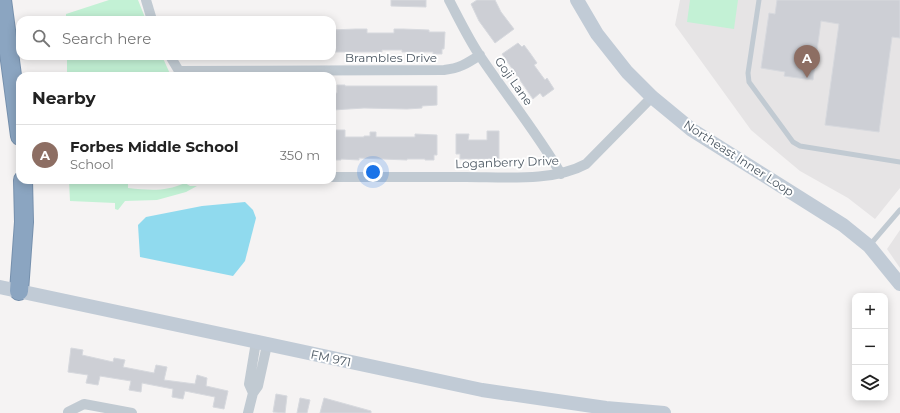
<!DOCTYPE html>
<meta charset="utf-8">
<style>
:root{--surface:#fff;--page:#f6f6f6;--text:#222;--muted:#767676;--line:#e0e0e0;--accent:#db2777}
body{margin:0;font-family:Montserrat,sans-serif;background:var(--page);color:var(--text)}
.controls{position:absolute;right:12px;bottom:12px;display:grid;overflow:hidden;border-radius:8px;box-shadow:0 2px 10px #0003}
.controls button{width:36px;height:36px;display:grid;place-items:center;padding:0;border:0;border-bottom:1px solid var(--line);background:var(--surface);color:var(--text);font:20px sans-serif}
.you{position:absolute;left:373px;top:172px;width:14px;height:14px;margin:-10px;border:3px solid #fff;border-radius:50%;background:#1a73e8;box-shadow:0 0 0 6px #1a73e833}
.badge{display:grid;place-items:center;width:26px;height:26px;border-radius:50%;background:var(--accent);color:#fff;font-size:13px;font-weight:700}
.pin{position:absolute;translate:-50% -33px;filter:drop-shadow(0 1px 2px #0008)}
.pin::after{content:'';position:absolute;top:21px;width:14px;height:12px;background:inherit;clip-path:polygon(0 0,100% 0,50% 100%)}
.list{margin:0;padding:0;list-style:none}
h2{display:flex;justify-content:space-between;align-items:center;height:52px;margin:0;padding:0 16px;font-size:17px}
h2 small{font-size:13px;font-weight:400;color:var(--muted)}
.list li{display:grid;grid-template-columns:26px 1fr auto;gap:12px;align-items:center;box-sizing:border-box;height:60px;padding:0 16px;border-top:1px solid var(--line)}
.list b{display:block;font-size:15px;white-space:nowrap}
.list p{margin:0;font-size:13px;white-space:nowrap;color:var(--muted)}
.list em{font-size:13px;font-style:normal;color:var(--muted)}
.icon{flex:none;width:22px;height:22px;fill:none;stroke:currentColor;stroke-width:2;stroke-linecap:round;stroke-linejoin:round}
.map{position:relative;flex:none;width:900px;height:413px;overflow:hidden}
.search{position:absolute;background:var(--surface);box-shadow:0 2px 10px #0003;left:16px;top:16px;width:320px;height:44px;display:flex;align-items:center;gap:10px;box-sizing:border-box;padding:0 14px;border-radius:12px;color:var(--muted);font-size:15px}
.panel{position:absolute;background:var(--surface);box-shadow:0 2px 10px #0003;left:16px;top:72px;width:320px;height:112px;border-radius:12px}
.map>svg:first-child{display:block}
.education{fill:#e6e4e5}
.green{fill:#c3f1d5}
.water{fill:#90daee}
.building{fill:#cdcfd5;stroke:#d7d9de}
.lines{fill:none;stroke-linecap:round;stroke-linejoin:round}
.motorway-casing{stroke:#7690ad;stroke-width:20}
.service{stroke:#c1cad2;stroke-width:5}
.minor{stroke:#c1cad2;stroke-width:10}
.secondary{stroke:#c1cbd6;stroke-width:14}
.motorway{stroke:#8ba5c1;stroke-width:18}
.labels{text-anchor:middle;dominant-baseline:central;stroke-width:4;stroke-linejoin:round;paint-order:stroke}
.street-label{font-size:12px;fill:#4a5661;stroke:#fff}
</style>
<div class="map">
<svg width="900" height="413" viewBox="0 0 900 413">
<rect width="100%" height="100%" fill="#f5f3f3"/>
<path class="education" d="M680 0H900V188L875 219 848 198 800 171 751 130 675 25Z
M900 230V268L887 249Z"/>
<path class="green" d="M109 0H138L146 20H66V14Z
M690 0H738L734 29 687 22Z
M67 56H162L171 76H67Z
M69 180H128V188C150 190 164 192 185 183L190 186H197L186 192 157 200 125 201 118 210 115 209V203L70 201Z"/>
<path class="water" d="M245 202 253 210 256 218 245 261 233 276 140 257 138 225 146 217 202 206Z"/>
<path class="building" d="M391 0H426V7L391 6Z
M477 0H495L501 12 514 29 495 43 479 21 471 4Z
M777 0H900V38L892 37 879 132 825 125 839 24 821 21 813 80 784 76 785 72 761 68 769 13 775 14Z
M356 29H367V33H394V29H403L429 30V32H445L444 49H442V54H433V52H402V50H382V52H332V30Z
M518 43 522 47 524 45 530 53 537 63 534 65 545 80 547 78 554 89 543 97 540 93 533 99 502 54Z
M337 85H345V86H437V105L422 106V108L407 109 364 108 333 110V93H337Z
M333 130H345V137H364V136H370V132H376V137H415V134L437 135V155H434V160H425V159H407V160L359 158V160L341 159V160H333Z
M487 131H499V159H460V154H456V134H469L468 140H487Z
M71 348 83 350 82 355 113 362 114 358 125 360 123 367 154 373 156 365 167 367 164 380 195 384 197 375 207 378 206 386 228 391 224 409 213 407 215 397 185 391 183 399 172 397 173 389 142 383 141 392 129 390 131 381 100 376 98 385 86 383 88 375 68 372Z
M276 394 287 396 285 413 273 412Z
M300 398 310 400 307 413H297Z
M324 398 371 411V413H320Z"/>
<g class="lines">
<defs>
<path id="motorway" d="M2 0 20 136
M19 291 24 222 23 180"/>
</defs>
<use href="#motorway" class="motorway-casing"/>
<path class="service" d="M759 0 748 73 749 82 793 142 800 146 900 162
M869 246 900 210"/>
<path class="minor" d="M146 0 152 20
M449 0C459 19 468 38 480 56 507 96 537 133 561 174
M170 56 179 71V76
M179 71 444 70C460 68 466 64 480 55
M332 177C377 177 422 177 466 177 504 177 553 182 586 164L652 97
M253 393 249 384 256 342
M68 412 84 404 132 413
M248 413 253 393 258 386 267 345"/>
<path class="secondary" d="M577 0 597 34 627 72 652 97 692 130 843 225 869 246 900 284
M0 287 482 390 606 408 664 413"/>
<use href="#motorway" class="motorway"/>
</g>
<g class="labels">
<g class="street-label">
<text x="391" y="57">Brambles Drive</text>
<text transform="translate(514 81) rotate(55)">Goji Lane</text>
<text transform="translate(739 158) rotate(33)">Northeast Inner Loop</text>
<text transform="translate(507 162) rotate(-2)">Loganberry Drive</text>
<text transform="translate(331 358) rotate(12)">FM 971</text>
</g>
</g>
</svg>
<div class="controls">
<button>+</button>
<button>−</button>
<button><svg class="icon" aria-label="layers" viewBox="0 0 24 24"><path d="M12 4l9 5-9 5-9-5zM3 14l9 5 9-5"/></svg></button>
</div>
<div class="you"></div>
<div class="pin badge" style="left:807px;top:78px;background:#8d6e63">A</div>
<div class="search"><svg class="icon" aria-label="search" viewBox="0 0 24 24"><circle cx="10" cy="10" r="6"/><path d="M15 15l6 6"/></svg>Search here</div>
<section class="panel">
<h2>Nearby<small></small></h2>
<ul class="list">
<li><span class="badge" style="background:#8d6e63">A</span><div><b>Forbes Middle School</b><p>School</p></div><em>350 m</em></li>
</ul>
</section>
</div>
